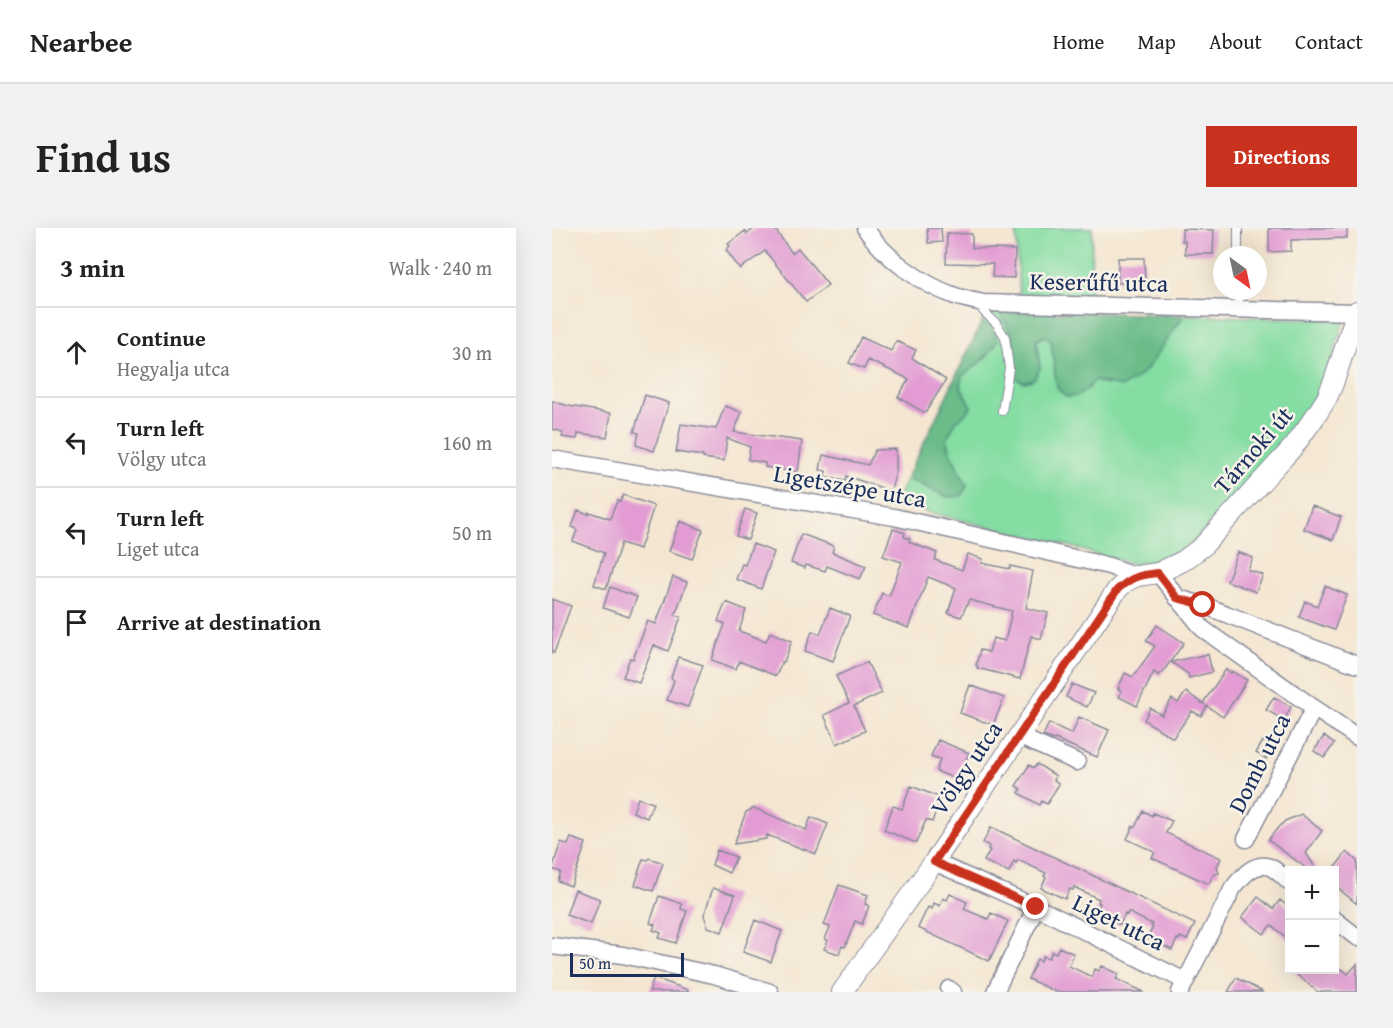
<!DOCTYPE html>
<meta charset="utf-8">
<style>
:root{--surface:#fff;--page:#f2f2f2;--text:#222;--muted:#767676;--line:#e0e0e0;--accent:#c8321e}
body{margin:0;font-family:"Gentium Book Plus",serif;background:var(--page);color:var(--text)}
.controls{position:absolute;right:18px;bottom:18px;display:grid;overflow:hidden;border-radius:0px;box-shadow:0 6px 24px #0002}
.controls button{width:54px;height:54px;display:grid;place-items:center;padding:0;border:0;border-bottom:2px solid var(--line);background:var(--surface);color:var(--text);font:30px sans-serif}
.compass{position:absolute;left:661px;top:18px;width:54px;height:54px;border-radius:50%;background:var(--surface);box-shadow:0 6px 24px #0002;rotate:147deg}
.scale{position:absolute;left:18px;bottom:15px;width:114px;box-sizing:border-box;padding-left:6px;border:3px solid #1b2f5e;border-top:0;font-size:16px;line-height:21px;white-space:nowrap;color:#1b2f5e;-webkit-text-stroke:4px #f7f3e8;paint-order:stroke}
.stop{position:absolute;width:18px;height:18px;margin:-14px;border:4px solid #c8321e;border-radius:50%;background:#fff}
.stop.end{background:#c8321e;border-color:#fff;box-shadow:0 2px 6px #0008}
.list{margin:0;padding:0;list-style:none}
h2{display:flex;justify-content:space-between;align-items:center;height:78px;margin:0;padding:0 24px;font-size:26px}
h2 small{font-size:20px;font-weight:400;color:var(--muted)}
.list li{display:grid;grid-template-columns:39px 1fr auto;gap:18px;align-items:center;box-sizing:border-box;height:90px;padding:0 24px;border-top:2px solid var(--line)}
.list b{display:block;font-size:22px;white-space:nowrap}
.list p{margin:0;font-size:20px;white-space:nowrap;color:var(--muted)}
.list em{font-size:20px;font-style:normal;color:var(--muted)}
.icon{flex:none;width:33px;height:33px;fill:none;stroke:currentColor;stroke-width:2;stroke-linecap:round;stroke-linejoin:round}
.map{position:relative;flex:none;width:805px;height:764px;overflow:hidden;border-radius:0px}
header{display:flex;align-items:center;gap:36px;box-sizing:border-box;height:84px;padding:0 30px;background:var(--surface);border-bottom:2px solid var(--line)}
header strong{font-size:28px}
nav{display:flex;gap:33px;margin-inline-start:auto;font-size:21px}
.intro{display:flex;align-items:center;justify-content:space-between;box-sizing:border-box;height:144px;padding:0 36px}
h1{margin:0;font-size:42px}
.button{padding:15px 27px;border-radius:0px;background:var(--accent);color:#fff;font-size:21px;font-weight:700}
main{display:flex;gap:36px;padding:0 36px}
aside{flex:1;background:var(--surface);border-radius:0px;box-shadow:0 6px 24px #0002}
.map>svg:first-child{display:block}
.green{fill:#84dda3;stroke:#508680;stroke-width:1.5}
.forest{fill:#6bbc89;stroke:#437674;stroke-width:1.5}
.building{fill:#e29cd3}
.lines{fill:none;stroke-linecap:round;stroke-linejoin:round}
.service-casing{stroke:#888a98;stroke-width:10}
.minor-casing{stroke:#888a98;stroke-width:19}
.tertiary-casing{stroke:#888a98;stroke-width:22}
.service{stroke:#fff;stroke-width:8}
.minor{stroke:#fff;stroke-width:16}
.tertiary{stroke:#fff;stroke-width:20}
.route{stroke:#c8321e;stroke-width:8}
.labels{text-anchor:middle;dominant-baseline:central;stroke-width:5;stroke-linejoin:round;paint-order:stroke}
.street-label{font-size:24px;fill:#1b2f5e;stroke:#f7f3e8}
</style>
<header>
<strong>Nearbee</strong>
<nav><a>Home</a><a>Map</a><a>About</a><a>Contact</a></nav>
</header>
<div class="intro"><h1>Find us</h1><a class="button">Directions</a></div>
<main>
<aside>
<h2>3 min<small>Walk · 240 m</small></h2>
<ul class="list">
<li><svg class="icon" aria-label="ahead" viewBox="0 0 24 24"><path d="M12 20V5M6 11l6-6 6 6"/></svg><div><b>Continue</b><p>Hegyalja utca</p></div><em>30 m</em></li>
<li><svg class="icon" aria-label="left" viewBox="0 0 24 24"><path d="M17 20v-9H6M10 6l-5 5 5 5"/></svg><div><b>Turn left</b><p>Völgy utca</p></div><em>160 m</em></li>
<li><svg class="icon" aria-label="left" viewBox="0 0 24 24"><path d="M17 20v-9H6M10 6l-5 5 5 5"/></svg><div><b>Turn left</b><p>Liget utca</p></div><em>50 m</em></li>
<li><svg class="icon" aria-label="arrive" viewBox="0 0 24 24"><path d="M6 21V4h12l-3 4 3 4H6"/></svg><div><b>Arrive at destination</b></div></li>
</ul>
</aside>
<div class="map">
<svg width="805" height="764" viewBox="0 0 805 764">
<rect width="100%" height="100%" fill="#f7f3e8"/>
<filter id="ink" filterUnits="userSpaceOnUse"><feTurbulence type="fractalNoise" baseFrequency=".0167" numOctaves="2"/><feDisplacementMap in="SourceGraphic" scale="12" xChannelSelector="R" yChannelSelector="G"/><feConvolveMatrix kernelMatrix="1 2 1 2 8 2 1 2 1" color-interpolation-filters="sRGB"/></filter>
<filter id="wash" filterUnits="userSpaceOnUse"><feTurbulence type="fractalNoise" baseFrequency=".008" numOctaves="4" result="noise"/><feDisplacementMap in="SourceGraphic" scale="24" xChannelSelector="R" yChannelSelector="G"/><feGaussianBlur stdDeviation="1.35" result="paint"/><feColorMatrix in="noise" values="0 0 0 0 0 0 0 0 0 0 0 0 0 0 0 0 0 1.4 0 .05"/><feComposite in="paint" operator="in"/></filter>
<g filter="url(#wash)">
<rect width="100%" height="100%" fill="#f4e6d1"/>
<path class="green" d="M464 0H540L539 60 537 69 467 68Z
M441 82 447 83 461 108 462 148 488 140 484 112 492 108 499 113 505 160 542 153 554 157 609 121 632 87 789 92 791 96 772 155 747 200 642 313 625 326 607 333 583 336 554 329 520 319 343 276 355 250 396 269 415 258 399 226 395 210 404 193 414 186 419 179 408 157 410 148 421 140 442 103 430 94Z"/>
<path class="forest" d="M447 83 632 87 595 141 585 150 570 159 542 153C534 163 527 170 514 169L505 160 499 113 492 108 484 112 488 140 482 151 472 154 461 148V108Z
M430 94 442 103 446 112C437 128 425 138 410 148L408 157 419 179 414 186 404 193 395 210 399 226 415 258 409 268 396 269 355 250Z"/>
<g id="blocks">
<path class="building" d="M203 0H222L240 25 246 20 276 57 254 74 213 23 188 41 174 22 178 18 176 16 193 3 195 6Z
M375 0H389L390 14 376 15Z
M717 0H795V10L739 12V23L717 24Z
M630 1 662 2 661 26H633V13H630Z
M395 5 420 6V20L463 22 462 50 440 49 441 36 394 35Z
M566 30H592L593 54 566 55Z
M309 109 339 123 344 113 364 122 360 130 394 152 373 185 346 169 357 151 316 132 312 141 297 135Z
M93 167 117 175 102 223 84 217 87 205 82 204Z
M0 173 17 178 59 185 55 209 26 205 25 211 10 209 11 204 0 201Z
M173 178 190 184 182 204 250 213 246 244 213 239V235L196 232 198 219 175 210 172 233 151 230V228L124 224 129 196 164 201Z
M344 221V243L339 263 294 248 293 253 273 249 274 243 268 242 271 227 316 237 323 222Z
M71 267 102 278 88 321 69 315 54 361 42 357 52 325 21 313 25 302 20 299 26 282 36 286 37 284 58 291 65 273 68 274Z
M760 278 789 289 781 312 752 301Z
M193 281 205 285 196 312 184 308Z
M128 293 151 302 140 331 117 323Z
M341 301 353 305 352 309 358 311 357 314 385 325 383 332 410 342 416 326 431 331 430 335 458 341V338L481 343 474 380 496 385 489 411 479 408 468 451 425 440 426 438 424 437 428 422 437 424 441 410 453 413 460 383 417 372 409 389 396 385 404 360 376 349 357 400 321 387 330 365 337 368 350 334 331 328Z
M249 306 282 318 280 324 314 338 308 351 275 338 273 343 254 337 253 340 239 335Z
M201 316 222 324 209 361 184 351 190 336 193 337Z
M686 324 701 330 696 342 711 347 704 364 675 353Z
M121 349 135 354 123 387 129 389 116 423 102 417 87 455 71 449 78 430 81 431 96 393 104 396Z
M773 358 795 367 782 402 747 389 753 373 765 378Z
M58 359 85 369 77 389 51 380Z
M0 371 19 378 2 425H0Z
M174 374 194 382 187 403 214 413 218 404 240 413 232 434H230L224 448 187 433 184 441 160 432 173 396 166 393Z
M278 380 298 388 281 433 253 423 260 403 268 406Z
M605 397 632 415 610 445H609L607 448 602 444 585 478 567 469 570 463 566 461 573 445 581 449 603 418 594 413Z
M656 426 660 444 637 450 636 446 619 434Z
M126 429 151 437 136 479 115 472 122 452 119 450Z
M315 434 330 465 302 478 313 503 285 516 272 487 297 475 284 448Z
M674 441 679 445 680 443 695 452 671 489 655 478 649 488 640 483 621 510 592 492 598 480 610 487 620 471 626 475 634 464 653 477 651 475Z
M520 456 542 465 535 479 514 469Z
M418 457 452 470 441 497 408 485Z
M722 469 739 479 732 492 714 482Z
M527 489 557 502 545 529 503 511 502 512 491 508 497 495 520 506Z
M772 508 782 516 772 530 762 523Z
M386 512 417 525 411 538 414 539 409 553 384 543 388 531 379 528Z
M711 513 721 519 714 531 704 525Z
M485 536 504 548 502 552 507 556 495 576 489 573 487 577 467 565 469 561 464 558 477 537 482 540Z
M359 558 389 570 380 594 374 592 364 615 332 602 341 578 350 581Z
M86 570 101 575 95 590 81 584Z
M202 580 254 602 259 589 276 596 264 626 215 607 214 611 182 616 194 584Z
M591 583 600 588 601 585 620 593 614 605 669 630 665 639 667 645 661 647 657 656 600 630 603 624 575 611 581 598 583 599Z
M749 586 770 603 754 625 765 642H757L716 612 728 597H729L733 593Z
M439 599 643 696 635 712 628 709 627 712 625 711 620 722 595 710 601 699 599 698 600 696 576 684 575 687 573 686 568 697 543 686 548 675 546 674 547 671 522 659 521 662 518 661 513 671 489 660 494 649 492 648 494 645 466 632 464 635 462 633 457 644 432 633 438 622 436 621 437 618 431 615Z
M19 610 34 615 19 658 6 653 9 644 0 641 9 614 16 617Z
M165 622 184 629 177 645 160 637Z
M795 624 805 633V676L783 658V639Z
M97 630 111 635 101 663 83 657 87 645H86L91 631 95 632Z
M287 657 316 667 313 676 317 678 310 696 303 693 293 719 290 718 287 726 272 721 276 712 273 711 278 699 272 697Z
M161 660 183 667 170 704 156 699 152 687Z
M23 662 48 671 39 696 14 687Z
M398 666 415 674 412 681 436 691 439 685 456 693 437 733 366 700 376 679 380 681 382 675 388 678 391 670 395 672Z
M107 668 130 676 129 681 135 683 124 715 107 710 109 705 101 702 103 697 98 695Z
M706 669 721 681 728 672 738 680V713L719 697 712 706 690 689Z
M203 692 230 703 219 734 191 724Z
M507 719 522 726 517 738 540 749 543 741 547 743 550 738 567 746 564 751 592 764H505L476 751 485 731 489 733 491 728 497 730 500 723 504 725Z
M805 736V764H766L738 741H790L796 746Z
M102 750 136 762V764H97Z
M684 750 711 764H676Z"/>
</g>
</g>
<g filter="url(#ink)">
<use href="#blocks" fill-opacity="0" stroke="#888a98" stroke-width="1.5"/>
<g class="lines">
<defs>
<path id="service" d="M686 0V27
M687 63V81
M431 75V83L445 96 453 109 457 140 450 183"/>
<path id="minor" d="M313 0C333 30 369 56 403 68 412 71 422 73 431 75L805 84
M0 231 342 289 557 338 585 348
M606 345 651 401 762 480 805 509
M625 370 651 377 805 437
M466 508 525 534
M694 611 762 480
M382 634 484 679 633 753
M782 691 805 709
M0 718 71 727 162 747 218 764
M397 761 401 764
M443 764 484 679
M628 764 681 660C690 649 702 633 718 639 725 642 732 650 738 655"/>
<path id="tertiary" d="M290 764 382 634 565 362 573 354 585 348 606 345 631 333 650 319 742 218 765 186 775 170 782 153 805 83"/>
</defs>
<use href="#service" class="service-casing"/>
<use href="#minor" class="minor-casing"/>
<use href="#tertiary" class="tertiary-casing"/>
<use href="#service" class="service"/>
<use href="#minor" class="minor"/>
<use href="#tertiary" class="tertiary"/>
</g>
</g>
<g class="lines" filter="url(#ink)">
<path class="route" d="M484 679 382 634 565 362C579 349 587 347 606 345L625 370 651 377"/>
</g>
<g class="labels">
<g class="street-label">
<text transform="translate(547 54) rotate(1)">Keserűfű utca</text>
<text transform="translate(701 222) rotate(-49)">Tárnoki út</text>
<text transform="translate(298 258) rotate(10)">Ligetszépe utca</text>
<text transform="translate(707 535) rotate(-63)">Domb utca</text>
<text transform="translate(414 540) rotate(-56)">Völgy utca</text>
<text transform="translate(567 694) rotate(26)">Liget utca</text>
</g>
</g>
</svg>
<div class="controls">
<button>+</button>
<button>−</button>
</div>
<svg class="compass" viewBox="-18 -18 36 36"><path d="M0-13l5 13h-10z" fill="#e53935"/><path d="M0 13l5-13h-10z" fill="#767676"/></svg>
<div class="scale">50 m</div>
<div class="stop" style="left:651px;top:377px"></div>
<div class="stop end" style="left:484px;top:679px"></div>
</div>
</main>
